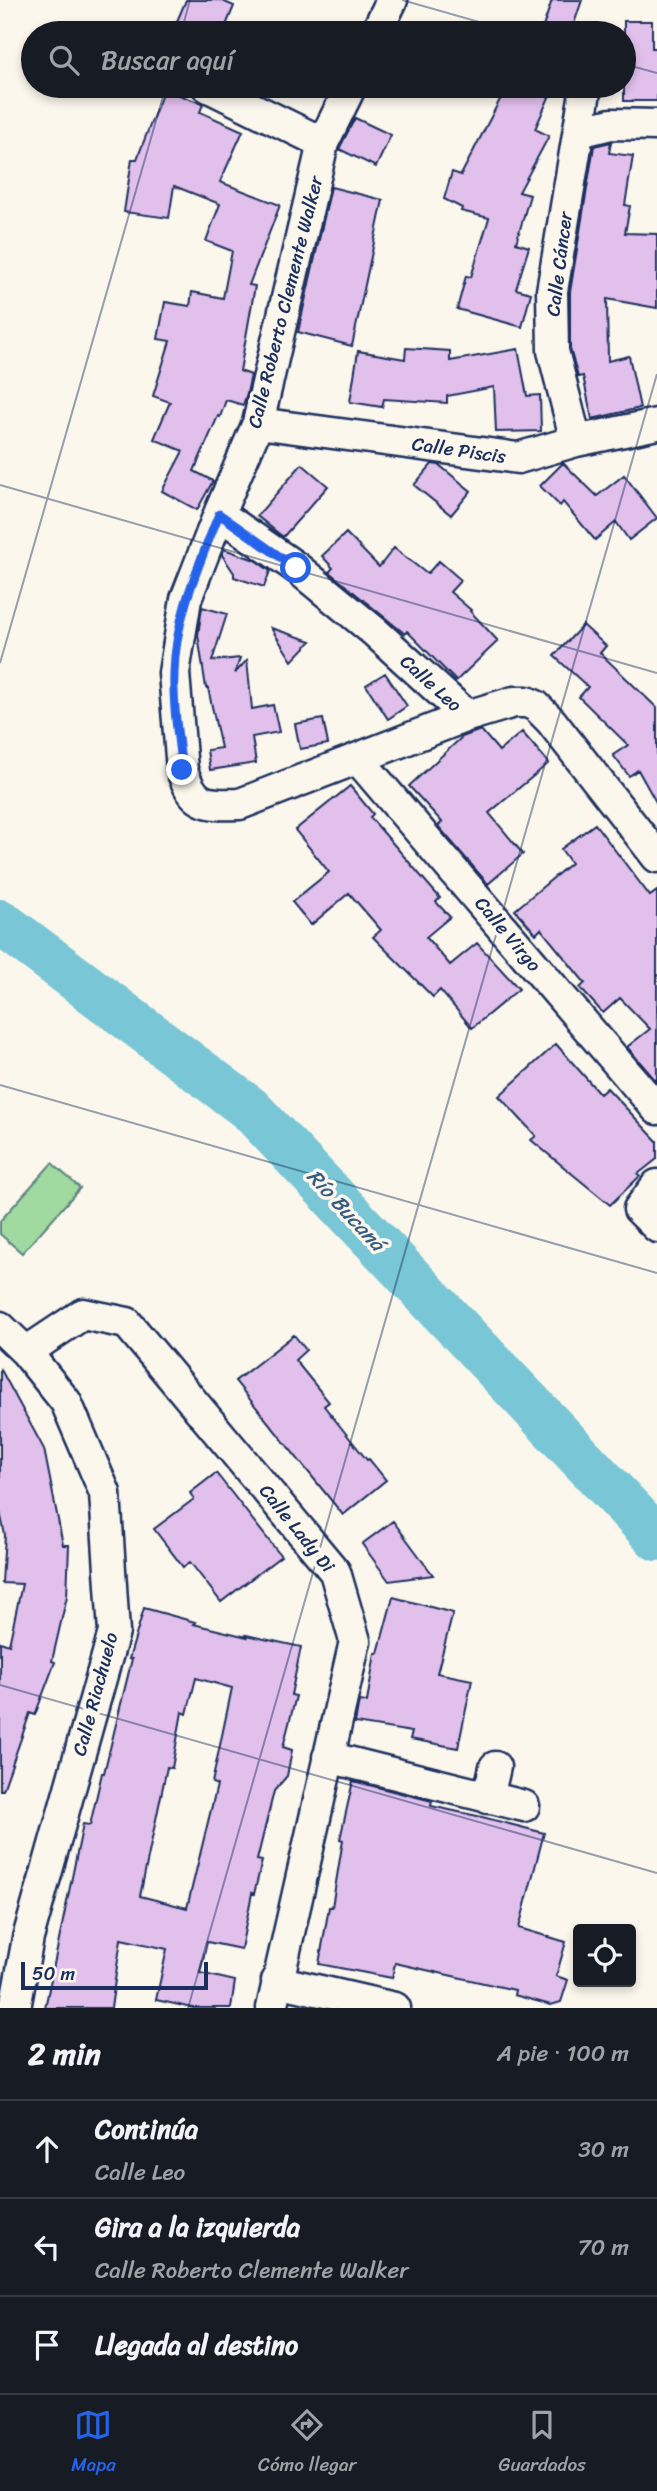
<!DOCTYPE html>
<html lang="es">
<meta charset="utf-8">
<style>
:root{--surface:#171b24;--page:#20242c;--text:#f1f3f6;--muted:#9ea1a6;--line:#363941;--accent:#2563eb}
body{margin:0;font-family:Sriracha,sans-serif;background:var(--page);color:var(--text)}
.controls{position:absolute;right:21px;bottom:21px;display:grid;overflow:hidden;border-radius:7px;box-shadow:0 4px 10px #0003}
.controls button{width:63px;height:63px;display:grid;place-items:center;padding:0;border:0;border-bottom:2px solid var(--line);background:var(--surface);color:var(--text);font:35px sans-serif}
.scale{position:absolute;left:21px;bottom:18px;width:187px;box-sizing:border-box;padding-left:7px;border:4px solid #1b2f5e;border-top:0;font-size:19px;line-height:24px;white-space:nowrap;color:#1b2f5e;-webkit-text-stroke:5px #fbf7ec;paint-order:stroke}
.stop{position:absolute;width:21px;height:21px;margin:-16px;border:5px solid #2563eb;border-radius:50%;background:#fff}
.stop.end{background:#2563eb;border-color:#fff;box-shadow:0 2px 7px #0008}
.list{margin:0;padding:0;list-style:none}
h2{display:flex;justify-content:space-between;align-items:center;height:91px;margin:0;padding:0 28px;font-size:30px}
h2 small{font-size:23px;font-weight:400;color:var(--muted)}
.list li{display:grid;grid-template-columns:46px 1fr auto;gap:21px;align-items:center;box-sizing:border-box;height:98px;padding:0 28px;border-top:2px solid var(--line)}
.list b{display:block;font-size:26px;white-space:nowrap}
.list p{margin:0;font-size:23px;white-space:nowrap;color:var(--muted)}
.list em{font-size:23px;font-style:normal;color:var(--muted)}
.icon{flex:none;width:38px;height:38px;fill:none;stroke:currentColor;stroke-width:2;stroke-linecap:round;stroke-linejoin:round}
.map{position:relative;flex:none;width:657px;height:2008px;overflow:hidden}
.search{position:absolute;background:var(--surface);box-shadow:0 4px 10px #0003;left:21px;right:21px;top:21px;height:77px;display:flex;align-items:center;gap:18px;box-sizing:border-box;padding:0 24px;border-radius:38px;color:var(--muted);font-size:26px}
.sheet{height:385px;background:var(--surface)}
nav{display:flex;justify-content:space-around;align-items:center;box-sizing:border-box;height:98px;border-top:2px solid var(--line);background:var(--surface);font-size:19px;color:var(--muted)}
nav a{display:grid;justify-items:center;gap:4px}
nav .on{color:var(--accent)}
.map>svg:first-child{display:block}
.green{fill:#a0daa1;stroke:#5e8480;stroke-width:2}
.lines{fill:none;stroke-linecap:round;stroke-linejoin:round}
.river{stroke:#78c6d6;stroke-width:46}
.building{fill:#e2c0ec;stroke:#1b2f5e;stroke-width:2;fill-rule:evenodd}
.minor-casing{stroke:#1b2f5e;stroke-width:35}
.minor{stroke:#fbf7ec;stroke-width:30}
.route{stroke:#2563eb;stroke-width:9}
.ticks{fill:none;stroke:#1b2f5e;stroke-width:2;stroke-opacity:0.45}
.labels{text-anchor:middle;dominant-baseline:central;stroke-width:7;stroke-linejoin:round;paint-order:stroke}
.street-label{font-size:19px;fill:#1b2f5e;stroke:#fbf7ec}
.water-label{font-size:21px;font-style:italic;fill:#375c82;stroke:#fbf7ec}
</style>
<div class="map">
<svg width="657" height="2008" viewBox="0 0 657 2008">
<rect width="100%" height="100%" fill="#fbf7ec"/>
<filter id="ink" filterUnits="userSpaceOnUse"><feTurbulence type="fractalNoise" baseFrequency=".0143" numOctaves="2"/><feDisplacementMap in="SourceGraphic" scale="14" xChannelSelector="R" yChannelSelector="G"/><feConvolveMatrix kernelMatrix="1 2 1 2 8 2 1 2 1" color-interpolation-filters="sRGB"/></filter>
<g filter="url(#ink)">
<path class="green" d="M52 1163 80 1188 22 1253 0 1234V1221Z"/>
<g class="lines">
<path class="river" d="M0 922 250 1109 657 1538"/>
</g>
<path class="building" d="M186 0H220L234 6 223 33H172Z
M552 0H582L571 33H541Z
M624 21H652V48H657V101H624Z
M507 86H554L535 129 549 136 519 192 530 195 516 243 529 247 516 289 531 293 522 327 457 309 466 276 471 277 489 218 461 211 462 208 444 199 452 172 461 175Z
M164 89 203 104 200 112 243 131 220 182 280 205 249 285 255 286 240 371 251 375 247 393 243 405 226 400 220 417 218 416 194 471 213 481 197 510 162 491 183 451 154 439 170 402 153 396 170 341 158 339 165 302 190 306 192 292 223 298 232 251 206 241 220 204 174 186 169 218 124 212 132 159H137Z
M355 118 391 135 376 167 339 149Z
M611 142 609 153 633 156 625 205 630 206 625 233 657 234V308L607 299 608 361 629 356 640 408 592 419 583 376 578 377 570 349V292L594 146Z
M331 187 383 200 352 346 298 332Z
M406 348 450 351V361L518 349 527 396 540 395 541 431 496 432 494 387 447 396V403L384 399 382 407 350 402 358 351 405 359Z
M563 463 597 496 624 475 657 518 629 540 616 522 595 540 563 502 560 506 540 486Z
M302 464 328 486 283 537 257 516Z
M432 464 439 465 471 491 451 515 414 485Z
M346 533 379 567 394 548 427 574 439 561 461 580 450 592 471 610 470 611 498 641 456 681 407 631 405 634 329 572 333 568 322 556Z
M224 549 255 560 270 571 264 587 234 577V573L222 555Z
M202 607 227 614 212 661 240 658 235 673 247 660 252 709 273 705 279 732 252 737 256 763 210 770 207 750 221 748 208 688H206L198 635Z
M583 625 606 646 600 653 657 708V804L638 770 629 776 613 755 628 745 579 697 588 687 554 656Z
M271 628 311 641 292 661Z
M385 673 407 706 388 719 366 685Z
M323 719 328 744 300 749 295 724Z
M481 730 499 751 522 732 549 763 489 813 523 854 488 884 438 826 442 822 409 786 462 737Z
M350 786 373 814 370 817 440 898 436 902 450 917 426 937 450 965 477 943 519 989 472 1028 440 990 433 997 373 937 381 930 349 893 311 925 292 902 329 872 295 830Z
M595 824 650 896 657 891V1082L627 1047 650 1029 620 998 603 1013 580 988 585 983 541 929 536 934 515 910 571 863 561 849Z
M556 1044 600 1094 607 1088 657 1141V1159L638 1174 640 1176 610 1205 531 1140 536 1136 499 1096Z
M294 1335 306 1350 295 1360 329 1402 324 1406 367 1460 369 1459 386 1480 343 1515 235 1381Z
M0 1368 44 1449 63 1545H69L67 1596 52 1661 55 1662 35 1715 30 1713 3 1790H0V1642L9 1645 22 1584 2 1583 5 1535 0 1512Z
M216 1473 281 1556 221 1602 190 1562 183 1567 154 1529 194 1499 190 1493Z
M393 1521 433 1575 389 1581 362 1544Z
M393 1597 453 1613 437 1673 472 1680 458 1748 410 1739 412 1732 355 1723 359 1701 367 1702 375 1653H378Z
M144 1608 195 1622 193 1624 247 1637 246 1635 301 1647 291 1695 296 1696 283 1747 292 1750 287 1776 274 1791 257 1860 262 1861 254 1894 252 1893 241 1949 207 1942 200 1973 235 1981 231 2008H193L156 2000 167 1949 121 1939 111 2008H45L83 1824 90 1825 102 1773H104L132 1659H129ZM196 1678 232 1688 212 1783 217 1785 187 1908 140 1896 167 1767 172 1768 182 1712 187 1714Z
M353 1781 432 1801 431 1806 482 1817 544 1833 519 1928 566 1942 556 1976 568 1980 561 2002 551 2005 514 1995 515 1990 395 1963 392 1978 319 1964 329 1907H332L343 1840 340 1839Z"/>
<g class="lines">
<defs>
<path id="minor" d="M376 33 392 0
M207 86 323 143
M351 86 323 143 258 423 219 514 186 599 174 673 182 770C194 806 206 805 240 804L467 716 514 702H527L536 706 551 721 657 857
M579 132 611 124 657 125
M258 423 518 458 576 441 657 424
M576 441 553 351 552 291 586 86
M219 514 297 568 375 632 467 716
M358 759 657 1109
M657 1185 639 1209 657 1227
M0 1327 26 1352 66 1402 105 1493 114 1632 28 1938 15 2008
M26 1352 83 1314 127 1323 335 1572 355 1641 272 2008
M328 1757 524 1806
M488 1798 495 1767
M277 1981 395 2008"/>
</defs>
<use href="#minor" class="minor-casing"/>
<use href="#minor" class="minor"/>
</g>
</g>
<g class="lines" filter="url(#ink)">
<path class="route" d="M182 770C178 738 173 705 174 673 175 617 199 565 219 514L296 568"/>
</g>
<path class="ticks" d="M402 0 518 33M181 33 190 0M624 64 657 73M0 485 657 673M0 663 166 86M0 1085 657 1273M0 1685 657 1873M188 2008 657 374"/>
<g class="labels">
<g class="street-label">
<text transform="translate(559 264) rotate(-83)">Calle Cáncer</text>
<text transform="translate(285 302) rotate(-76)">Calle Roberto Clemente Walker</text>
<text transform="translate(459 450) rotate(8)">Calle Piscis</text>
<text transform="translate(431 683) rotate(42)">Calle Leo</text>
<text transform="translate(508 934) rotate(50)">Calle Virgo</text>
<text transform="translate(297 1528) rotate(51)">Calle Lady Di</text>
<text transform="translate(95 1694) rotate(-75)">Calle Riachuelo</text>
</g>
<g class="water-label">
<text transform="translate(346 1210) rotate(47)">Río Bucaná</text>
</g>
</g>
</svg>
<div class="controls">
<button><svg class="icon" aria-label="locate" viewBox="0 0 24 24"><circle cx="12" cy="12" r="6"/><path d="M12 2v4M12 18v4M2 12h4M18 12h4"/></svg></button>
</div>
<div class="scale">50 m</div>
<div class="stop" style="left:296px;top:568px"></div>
<div class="stop end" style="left:182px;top:770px"></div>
<div class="search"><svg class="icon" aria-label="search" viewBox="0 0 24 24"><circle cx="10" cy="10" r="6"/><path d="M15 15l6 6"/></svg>Buscar aquí</div>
</div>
<section class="sheet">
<h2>2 min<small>A pie · 100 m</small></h2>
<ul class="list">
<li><svg class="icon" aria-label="ahead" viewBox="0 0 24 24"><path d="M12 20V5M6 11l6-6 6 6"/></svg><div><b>Continúa</b><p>Calle Leo</p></div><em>30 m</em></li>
<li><svg class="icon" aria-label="left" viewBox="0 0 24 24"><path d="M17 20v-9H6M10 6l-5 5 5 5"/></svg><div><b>Gira a la izquierda</b><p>Calle Roberto Clemente Walker</p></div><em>70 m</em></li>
<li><svg class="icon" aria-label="arrive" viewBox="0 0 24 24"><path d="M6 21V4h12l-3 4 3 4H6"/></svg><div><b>Llegada al destino</b></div></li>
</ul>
</section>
<nav>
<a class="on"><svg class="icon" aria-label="map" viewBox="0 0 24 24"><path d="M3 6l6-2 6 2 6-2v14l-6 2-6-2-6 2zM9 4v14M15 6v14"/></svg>Mapa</a>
<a><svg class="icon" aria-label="directions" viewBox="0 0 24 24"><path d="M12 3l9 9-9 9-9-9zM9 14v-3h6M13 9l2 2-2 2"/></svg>Cómo llegar</a>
<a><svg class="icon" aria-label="saved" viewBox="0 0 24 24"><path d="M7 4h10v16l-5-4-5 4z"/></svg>Guardados</a>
</nav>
